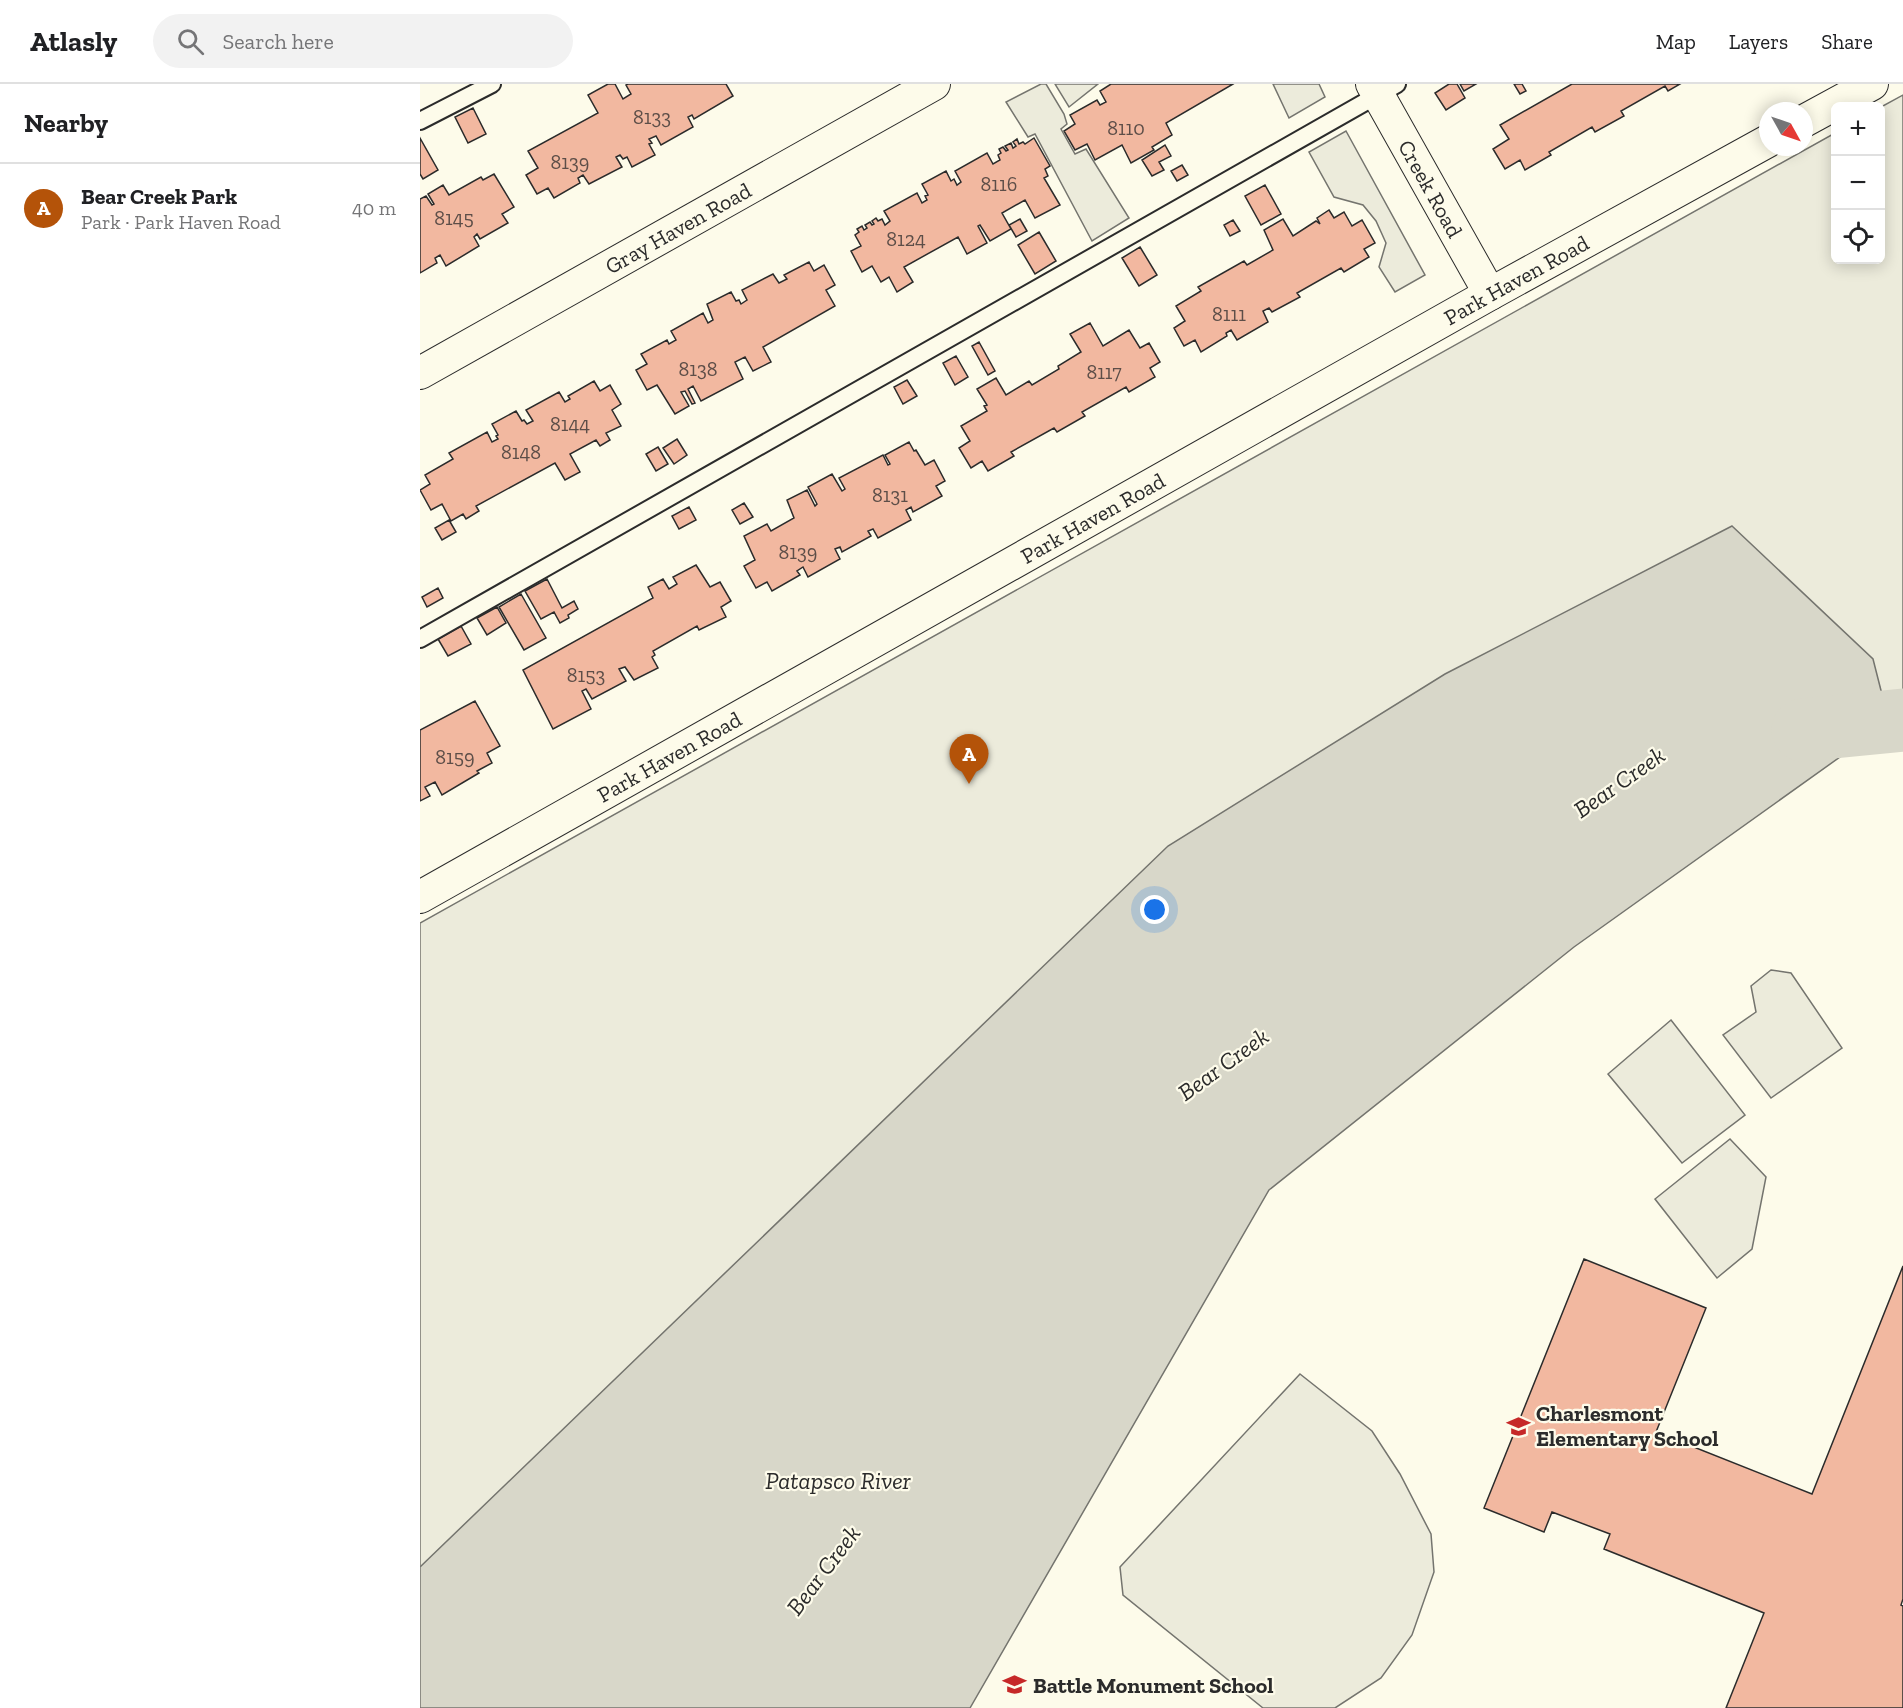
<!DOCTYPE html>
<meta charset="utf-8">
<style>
:root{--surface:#fff;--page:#f2f2f2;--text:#202124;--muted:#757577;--line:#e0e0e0;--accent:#b45309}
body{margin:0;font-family:"Zilla Slab",serif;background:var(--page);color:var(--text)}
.controls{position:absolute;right:18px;top:18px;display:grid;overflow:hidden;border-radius:9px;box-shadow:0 3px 15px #0003}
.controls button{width:54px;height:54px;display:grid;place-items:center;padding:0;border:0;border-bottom:2px solid var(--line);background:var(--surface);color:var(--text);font:30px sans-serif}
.compass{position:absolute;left:1339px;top:18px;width:54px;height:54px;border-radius:50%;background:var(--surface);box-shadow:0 3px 15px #0003;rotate:130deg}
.you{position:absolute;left:735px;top:826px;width:21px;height:21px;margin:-15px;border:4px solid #fff;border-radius:50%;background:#1a73e8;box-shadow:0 0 0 9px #1a73e833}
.badge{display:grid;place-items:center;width:39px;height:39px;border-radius:50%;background:var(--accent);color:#fff;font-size:20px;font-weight:700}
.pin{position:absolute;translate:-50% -50px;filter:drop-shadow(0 2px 3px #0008)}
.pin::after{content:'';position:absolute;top:32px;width:21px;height:18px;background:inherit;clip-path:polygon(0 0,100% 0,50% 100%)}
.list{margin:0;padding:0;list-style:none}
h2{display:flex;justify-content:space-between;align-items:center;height:78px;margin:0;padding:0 24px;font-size:26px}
h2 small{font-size:20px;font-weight:400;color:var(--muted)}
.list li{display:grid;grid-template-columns:39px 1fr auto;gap:18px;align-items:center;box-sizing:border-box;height:90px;padding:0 24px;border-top:2px solid var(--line)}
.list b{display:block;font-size:22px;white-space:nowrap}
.list p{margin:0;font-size:20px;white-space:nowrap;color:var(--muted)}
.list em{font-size:20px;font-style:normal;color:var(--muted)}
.icon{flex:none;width:33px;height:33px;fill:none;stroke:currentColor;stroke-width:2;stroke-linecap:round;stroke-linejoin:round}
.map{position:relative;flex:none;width:1483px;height:1624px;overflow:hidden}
header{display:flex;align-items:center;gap:36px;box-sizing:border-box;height:84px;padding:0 30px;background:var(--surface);border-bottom:2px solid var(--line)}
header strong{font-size:28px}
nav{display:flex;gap:33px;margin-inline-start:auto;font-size:21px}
.search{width:420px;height:54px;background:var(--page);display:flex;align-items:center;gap:15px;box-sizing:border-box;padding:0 21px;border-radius:33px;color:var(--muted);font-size:22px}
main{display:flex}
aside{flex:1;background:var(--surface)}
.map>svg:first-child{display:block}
.green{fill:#ecebdb;stroke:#74746e;stroke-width:1.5}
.water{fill:#d8d7c9;stroke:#74746e;stroke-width:1.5}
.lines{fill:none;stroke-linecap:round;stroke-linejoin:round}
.river{stroke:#d8d7c9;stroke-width:63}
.building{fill:#f2b8a0;stroke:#2b2b2b;stroke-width:1.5}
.service-casing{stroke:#2b2b2b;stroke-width:20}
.minor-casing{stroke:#2b2b2b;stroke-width:34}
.service{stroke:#fdfbea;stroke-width:16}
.minor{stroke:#fdfbea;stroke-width:32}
.labels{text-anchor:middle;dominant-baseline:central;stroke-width:4.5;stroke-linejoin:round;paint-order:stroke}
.number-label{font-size:20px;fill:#5d4e48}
.street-label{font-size:22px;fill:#2b2b2b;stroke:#fdfbea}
.poi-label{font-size:22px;font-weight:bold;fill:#2b2b2b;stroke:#fdfbea;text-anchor:start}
.water-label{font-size:24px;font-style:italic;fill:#2b2b2b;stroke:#fdfbea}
</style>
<header>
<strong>Atlasly</strong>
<div class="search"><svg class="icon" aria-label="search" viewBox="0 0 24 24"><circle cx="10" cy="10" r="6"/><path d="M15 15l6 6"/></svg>Search here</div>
<nav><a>Map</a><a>Layers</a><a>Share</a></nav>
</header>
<main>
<aside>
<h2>Nearby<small></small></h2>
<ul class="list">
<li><span class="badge">A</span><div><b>Bear Creek Park</b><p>Park · Park Haven Road</p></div><em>40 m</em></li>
</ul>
</aside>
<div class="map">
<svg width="1483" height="1624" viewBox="0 0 1483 1624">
<rect width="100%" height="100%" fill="#fdfbea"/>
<path class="green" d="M621 0H626L644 30 647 40 641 45 655 70 666 65 709 134 672 157 615 50 608 53 586 18Z
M635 0H678L649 23Z
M853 0H899L905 13 869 34Z
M1483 11V636L1469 638 1452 575 0 1544V839L1415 49 1416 176H1460L1461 23Z
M926 47 1005 191 975 208 959 183 966 159 956 137 943 121 914 113 889 68Z
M1351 886 1371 889 1422 964 1351 1014 1303 951 1336 928 1331 902Z
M1251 936 1325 1031 1262 1079 1188 990Z
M1310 1055 1346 1093 1332 1165 1297 1194 1235 1115Z
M880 1290 952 1347 980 1390 1011 1450 1014 1488 992 1551 961 1594 915 1624H843L703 1511 700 1483Z"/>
<path class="water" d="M1312 442 1453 575 1469 638 1154 863 849 1106 550 1624H0V1483L748 762 1025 590Z"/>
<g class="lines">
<path class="river" d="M1383 646 1483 636"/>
</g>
<path class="building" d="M188 0H195L203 15 211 10 206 1 208 0H306L313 12 274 35 272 31 268 33 273 43 241 61 236 52 229 55 232 59 229 60 235 71 212 83 207 73 203 75 200 71 196 73 202 83 169 100 163 91 158 94 160 99 134 114 128 104 117 110 106 91 118 84 108 67 178 29 168 11Z
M813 0 746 39 752 51 732 63 734 66 711 79 702 61 675 76 667 60 655 66 644 47 655 40 650 31 677 16 680 21 686 18 680 7 691 0Z
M1029 0H1037L1045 14 1026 26 1015 9Z
M1040 0H1056L1044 7Z
M1094 0H1102L1106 7 1100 10Z
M1152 0H1260L1248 7 1245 2 1201 27 1204 32 1175 48 1172 43 1129 68 1131 71 1105 86 1100 76 1085 85 1073 65 1089 55 1080 41Z
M53 24 66 50 48 59 35 33Z
M0 54 18 86 3 95 0 90Z
M614 54 630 82 625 85 628 92 624 94 640 121 615 134 605 116 582 129 591 145 570 157 560 141 558 142 567 159 547 170 538 153 484 183 493 198 477 208 469 193 461 198 452 182 442 188 431 167 441 162 435 151 439 148 437 145 442 142 444 146 447 144 445 141 450 138 452 141 454 140 452 137 456 134 458 137 462 135 465 141 470 137 464 127 497 109 502 119 507 116 505 112 508 111 502 100 526 87 531 97 534 95 537 101 541 98 535 87 567 69 573 80 580 76 578 71 581 69 579 65 583 63 586 67 588 66 585 62 591 59 593 64 596 62 593 58 597 55 599 60 603 58 605 60Z
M745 61 751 72 739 78 744 86 732 92 722 76Z
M762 81 768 91 757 97 751 87Z
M74 90 94 123 82 130 88 139 60 155 57 150 54 153 59 162 26 182 20 171 15 174 17 179 0 189V115L6 112 12 121 14 120 8 110 23 101 29 111 61 93 63 96Z
M845 101 861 130 841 141 825 112Z
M909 126 914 134 924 128 932 142 942 136 955 159 944 165 949 173 924 188 921 184 877 209 880 213 852 228 849 224 843 227 848 238 817 256 811 246 806 249 807 252 781 268 775 256 764 262 754 244 765 237 756 222 781 207 778 203 824 177 827 181 853 166 844 146 863 135 873 152 896 137 900 140 897 134Z
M600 135 607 147 596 153 589 141Z
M813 136 820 147 810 152 804 141Z
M619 148 636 177 615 190 598 161Z
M720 163 737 191 719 202 702 174Z
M389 178 394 187 404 181 415 201 406 206 415 222 343 263 351 278 333 287 325 273 315 278 323 295 281 317 273 302 268 305 275 319 272 320 265 307 261 308 269 322 255 330 237 301 227 306 216 286 227 280 221 270 247 256 249 260 256 256 251 247 283 229 288 239 293 236 287 220 311 208 316 217 319 216 321 220 327 216 322 206 353 190 359 199 367 195 364 191Z
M670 239 683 262 709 246 720 264 729 259 740 278 730 284 735 293 709 308 706 303 662 328 665 332 637 348 634 344 591 368 594 372 568 387 562 377 551 384 539 364 550 357 541 342 567 327 564 322 567 321 557 305 576 294 586 311 609 297 612 301 639 285 638 282 661 268 650 250Z
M559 258 575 287 568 291 552 262Z
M536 272 548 293 535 301 523 279Z
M487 296 497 312 483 320 474 303Z
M174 297 180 307 190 301 201 320 192 326 201 342 186 349 190 356 180 362 176 356 150 370 160 388 145 396 135 379 56 422 59 427 46 435 43 430 31 437 22 420 11 426 0 406 10 400 5 391 33 375 29 369 67 348 72 358 78 355 76 352 78 351 72 340 96 327 102 337 104 336 107 340 113 337 106 326 139 308 145 318 150 315 148 312Z
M257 355 267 371 254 380 243 364Z
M489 358 494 367 496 366 505 381 514 376 525 397 516 402 522 412 493 428 491 423 486 426 491 436 458 454 453 445 448 447 451 452 422 468 420 463 415 465 420 475 388 493 383 483 377 487 380 491 352 507 347 498 336 504 324 482 335 476 324 452 347 440 351 447 374 434 367 416 387 406 395 422 397 420 388 403 412 390 422 407 425 405 419 394 463 371 468 381 470 380 465 371Z
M238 363 248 380 236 387 226 370Z
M324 419 333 433 320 440 312 426Z
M269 423 276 436 259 445 252 432Z
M29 436 36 448 22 456 15 444Z
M276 481 290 503 300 498 311 517 301 523 306 533 279 546 277 542 233 567 235 571 232 573 238 584 214 596 205 583 199 585 206 597 172 615 166 605 162 607 171 625 133 645 103 586 233 514 228 503 243 495 249 505 257 500 253 493Z
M127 495 142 524 154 517 158 525 148 531 149 534 140 539 134 528 121 535 105 507Z
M18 504 23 514 7 523 2 513Z
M101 510 126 554 104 566 79 523Z
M77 523 86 539 67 551 57 534Z
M41 542 51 560 28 572 18 555Z
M55 617 80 662 67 669 72 679 57 687 59 689 22 711 15 698 5 703 10 712 0 717V646Z
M1164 1175 1286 1224 1236 1348 1392 1410 1483 1182V1515L1481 1521 1483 1522V1624H1306L1344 1529 1184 1465 1190 1450 1132 1428 1124 1448 1064 1424Z"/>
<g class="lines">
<defs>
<path id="service" d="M0 37 72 0
M0 555 977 0"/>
<g id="minor">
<path id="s1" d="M952 0 1070 210"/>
<path d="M1384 37 1452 0"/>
<path id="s2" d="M0 289 514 0"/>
<path id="s3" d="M0 813 1070 210 1348 57"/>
</g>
</defs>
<use href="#service" class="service-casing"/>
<use href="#minor" class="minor-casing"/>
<use href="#service" class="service"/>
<use href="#minor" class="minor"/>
</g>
<defs>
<symbol id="school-bare" viewBox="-9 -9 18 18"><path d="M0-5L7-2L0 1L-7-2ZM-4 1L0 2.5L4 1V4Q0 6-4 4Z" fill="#c62828" stroke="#fdfbea" stroke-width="2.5" paint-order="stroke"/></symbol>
</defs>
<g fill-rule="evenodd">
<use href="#school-bare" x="1082" y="1326" width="33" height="33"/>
<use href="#school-bare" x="578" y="1584" width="33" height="33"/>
</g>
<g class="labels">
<g class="number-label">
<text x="232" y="33">8133</text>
<text x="706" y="44">8110</text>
<text x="150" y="78">8139</text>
<text x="579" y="100">8116</text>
<text x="34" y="134">8145</text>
<text x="486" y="155">8124</text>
<text x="809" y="230">8111</text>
<text x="278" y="285">8138</text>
<text x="684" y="288">8117</text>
<text x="150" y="340">8144</text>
<text x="101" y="368">8148</text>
<text x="470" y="411">8131</text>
<text x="378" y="468">8139</text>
<text x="166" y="591">8153</text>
<text x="35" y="673">8159</text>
</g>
<g class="street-label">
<text stroke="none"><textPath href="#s1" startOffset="120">Creek Road</textPath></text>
<text stroke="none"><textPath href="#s2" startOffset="296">Gray Haven Road</textPath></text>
<text stroke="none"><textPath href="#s3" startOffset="1258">Park Haven Road</textPath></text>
<text stroke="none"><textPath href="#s3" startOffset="772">Park Haven Road</textPath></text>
<text stroke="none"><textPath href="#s3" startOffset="286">Park Haven Road</textPath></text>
</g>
<g class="poi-label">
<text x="1116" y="1329">Charlesmont<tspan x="1116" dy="25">Elementary School</tspan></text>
<text x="613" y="1601">Battle Monument School</text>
</g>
<g class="water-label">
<text transform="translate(1199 698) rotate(-35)">Bear Creek</text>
<text transform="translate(803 980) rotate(-36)">Bear Creek</text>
<text x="418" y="1396">Patapsco River</text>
<text transform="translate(403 1486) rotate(-53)">Bear Creek</text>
</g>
</g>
</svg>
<div class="controls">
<button>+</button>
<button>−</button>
<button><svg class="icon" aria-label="locate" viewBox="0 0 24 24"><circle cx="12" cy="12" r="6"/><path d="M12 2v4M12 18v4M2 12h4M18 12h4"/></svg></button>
</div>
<svg class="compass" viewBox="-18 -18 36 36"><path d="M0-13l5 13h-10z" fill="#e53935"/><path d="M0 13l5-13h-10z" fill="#757577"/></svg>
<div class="you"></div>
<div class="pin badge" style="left:549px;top:700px">A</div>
</div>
</main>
